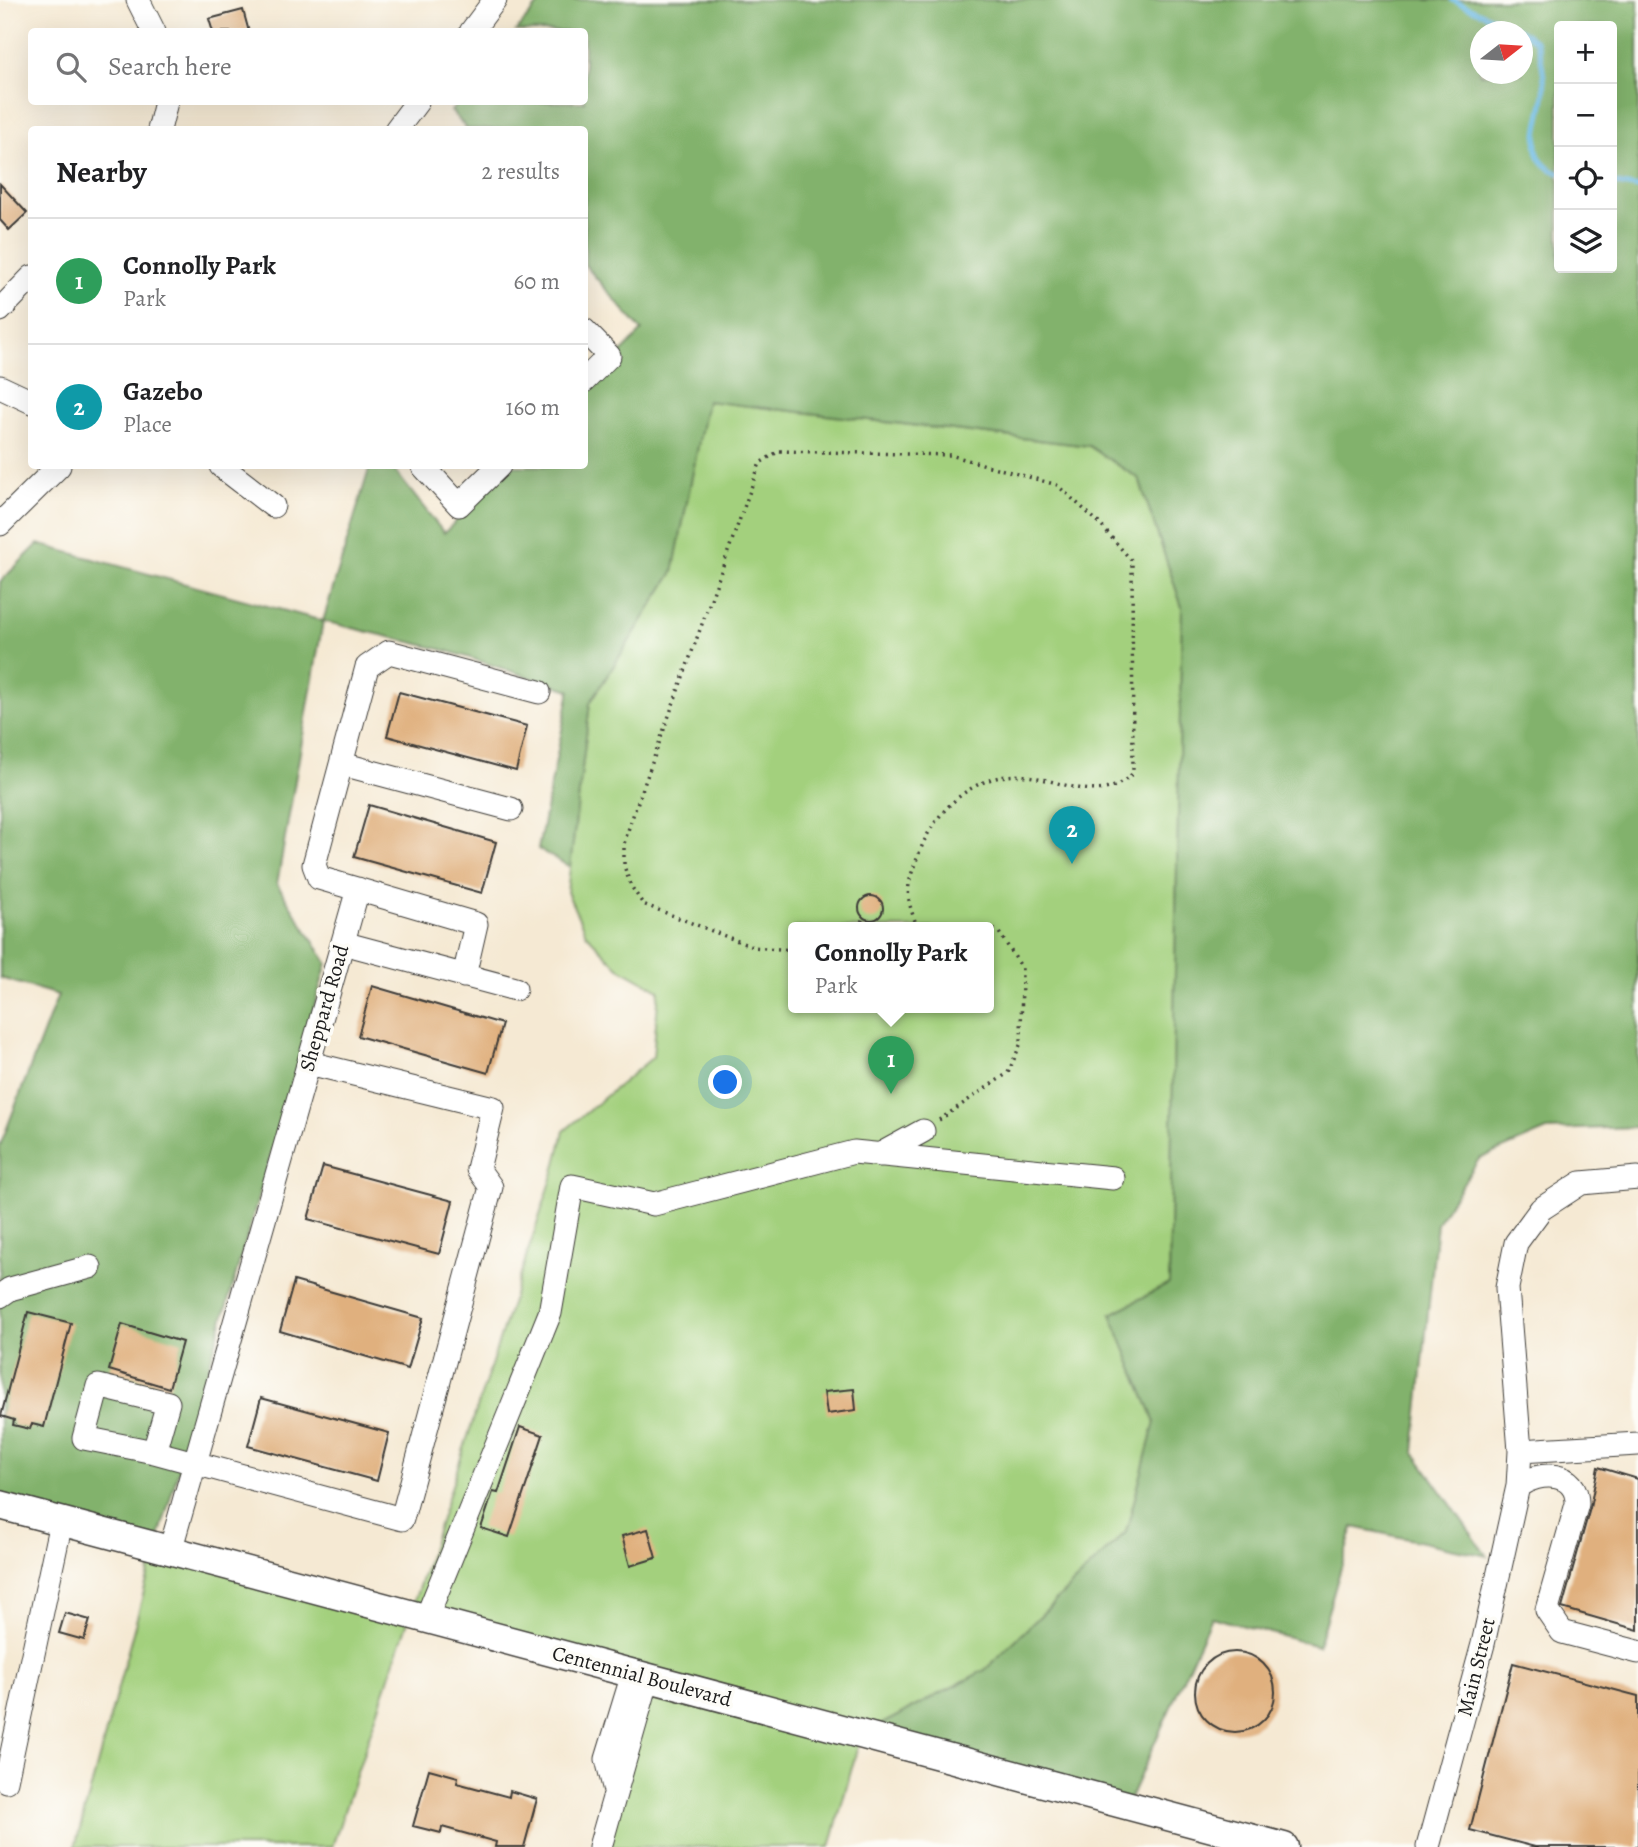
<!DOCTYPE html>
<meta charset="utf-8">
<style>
:root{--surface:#fff;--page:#f6f6f6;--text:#202124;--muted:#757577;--line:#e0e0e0;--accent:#d1495b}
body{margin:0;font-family:Alegreya,serif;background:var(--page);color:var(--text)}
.controls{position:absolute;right:21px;top:21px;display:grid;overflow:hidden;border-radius:7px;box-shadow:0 7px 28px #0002}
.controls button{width:63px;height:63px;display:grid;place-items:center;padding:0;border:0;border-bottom:2px solid var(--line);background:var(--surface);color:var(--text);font:35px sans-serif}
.compass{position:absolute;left:1470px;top:21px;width:63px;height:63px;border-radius:50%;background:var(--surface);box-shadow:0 7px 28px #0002;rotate:73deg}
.you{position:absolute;left:726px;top:1083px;width:24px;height:24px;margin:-18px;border:5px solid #fff;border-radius:50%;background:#1a73e8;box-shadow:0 0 0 10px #1a73e833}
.badge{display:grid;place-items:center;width:46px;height:46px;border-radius:50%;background:var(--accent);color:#fff;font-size:23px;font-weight:700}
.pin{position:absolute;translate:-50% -58px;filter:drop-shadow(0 2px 4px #0008)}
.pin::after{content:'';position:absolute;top:37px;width:24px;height:21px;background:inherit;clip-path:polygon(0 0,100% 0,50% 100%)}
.popup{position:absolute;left:788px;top:922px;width:206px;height:91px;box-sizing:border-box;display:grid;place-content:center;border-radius:7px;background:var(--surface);filter:drop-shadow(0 2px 5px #0005);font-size:23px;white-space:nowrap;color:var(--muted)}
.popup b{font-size:26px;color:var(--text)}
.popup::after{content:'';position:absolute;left:50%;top:100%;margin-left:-14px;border:14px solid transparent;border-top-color:var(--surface)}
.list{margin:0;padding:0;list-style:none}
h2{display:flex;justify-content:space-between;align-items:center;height:91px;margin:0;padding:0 28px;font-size:30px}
h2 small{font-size:23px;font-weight:400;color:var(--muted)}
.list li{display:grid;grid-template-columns:46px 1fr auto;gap:21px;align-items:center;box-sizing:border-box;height:126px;padding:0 28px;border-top:2px solid var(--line)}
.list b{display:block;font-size:26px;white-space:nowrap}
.list p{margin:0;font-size:23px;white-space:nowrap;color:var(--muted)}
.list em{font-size:23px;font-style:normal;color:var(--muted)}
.icon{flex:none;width:38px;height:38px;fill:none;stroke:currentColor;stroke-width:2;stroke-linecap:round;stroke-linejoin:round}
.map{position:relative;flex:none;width:1638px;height:1847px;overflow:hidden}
.search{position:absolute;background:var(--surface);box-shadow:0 7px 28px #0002;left:28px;top:28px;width:560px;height:77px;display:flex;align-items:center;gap:18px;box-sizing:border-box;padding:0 24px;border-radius:7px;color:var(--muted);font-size:26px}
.panel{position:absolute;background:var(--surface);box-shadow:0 7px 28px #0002;left:28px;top:126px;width:560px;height:343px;border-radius:7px}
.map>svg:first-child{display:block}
.green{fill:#a3d07d;stroke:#60764c;stroke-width:2;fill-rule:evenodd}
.forest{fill:#82b26c;stroke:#4f6744;stroke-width:2;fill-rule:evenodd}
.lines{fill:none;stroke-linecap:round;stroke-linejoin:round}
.stream{stroke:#6bbbe6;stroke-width:5}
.building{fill:#e0b07e}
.minor-casing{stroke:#3d3b37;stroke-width:25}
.major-casing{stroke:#3d3b37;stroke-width:31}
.path{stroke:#3d3b37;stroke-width:3.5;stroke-dasharray:2 5;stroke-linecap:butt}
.minor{stroke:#fff;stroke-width:23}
.major{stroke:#fff;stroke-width:28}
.labels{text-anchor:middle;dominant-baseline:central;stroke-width:7;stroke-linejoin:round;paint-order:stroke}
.street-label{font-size:21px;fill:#1c1c1c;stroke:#fdfcf7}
</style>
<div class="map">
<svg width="1638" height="1847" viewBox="0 0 1638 1847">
<rect width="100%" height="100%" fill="#fdfcf7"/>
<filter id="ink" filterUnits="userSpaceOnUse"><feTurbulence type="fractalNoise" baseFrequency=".0143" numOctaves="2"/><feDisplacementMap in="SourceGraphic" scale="14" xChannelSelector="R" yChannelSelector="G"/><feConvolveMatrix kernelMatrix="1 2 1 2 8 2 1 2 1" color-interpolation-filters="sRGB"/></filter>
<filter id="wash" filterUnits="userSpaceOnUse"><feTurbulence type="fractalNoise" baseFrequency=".00686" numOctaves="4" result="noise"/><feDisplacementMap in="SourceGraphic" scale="28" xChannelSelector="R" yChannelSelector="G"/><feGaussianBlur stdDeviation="1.57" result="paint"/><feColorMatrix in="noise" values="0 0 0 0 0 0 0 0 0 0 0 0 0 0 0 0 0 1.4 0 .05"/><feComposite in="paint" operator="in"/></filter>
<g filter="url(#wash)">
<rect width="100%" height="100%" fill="#f5e9d3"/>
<path class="green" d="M707 401 1089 446 1139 479 1182 607 1169 1284 1111 1314 1155 1422 1126 1532 985 1670 861 1735 830 1847H600L647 1678 410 1615 332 1847H75L156 1547 410 1614 554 1172 564 1131 653 1057 659 990 619 968 586 934 567 892 590 703 673 572ZM793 928H989V1008H793Z"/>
<path class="forest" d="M542 0H1638V1127L1547 1130 1479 1159 1437 1223 1414 1452 1487 1556 1353 1527 1318 1646 1211 1617 1126 1807 861 1735 985 1670 1126 1532 1155 1422 1111 1314 1169 1284 1182 607 1139 479 1089 446 707 401 673 572 590 703 570 867 538 849 570 690 448 651 323 621 277 884 327 963 156 1547 0 1505V1146L58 995 0 978V582L38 544 323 621 370 466H391L444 533 511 466H584L585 390 642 331 585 265 584 130 467 129 451 111 459 102H584V32L516 31ZM1559 26H1612V268H1559ZM1480 32H1522V74H1480Z"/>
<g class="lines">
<path class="stream" d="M1452 0 1522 31 1536 41C1541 50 1546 85 1544 95 1542 122 1521 160 1559 173
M1612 183 1638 188"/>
</g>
<g id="blocks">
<path class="building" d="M243 10 249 32H213L209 19Z
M0 184 27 213 9 230 0 220Z
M399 692 527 726 516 771 387 736Z
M369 805 496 842 482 893 354 857Z
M859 908a12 12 0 1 1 24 0a12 12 0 1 1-24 0Z
M372 986 502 1024 488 1073 358 1036Z
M323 1166 453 1201 439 1254 308 1219Z
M294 1281 423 1318 408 1369 280 1331Z
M28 1312 71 1323 44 1427 32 1424 30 1429 13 1425 14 1420 1 1416Z
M122 1324 182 1342 169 1388 109 1370Z
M854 1389 856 1410 827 1414 824 1392Z
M261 1398 389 1433 377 1481 248 1446Z
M520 1427 543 1435 509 1537 481 1528 493 1492 498 1493Z
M1598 1467 1638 1479V1630L1562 1608 1590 1508Z
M648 1529 656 1558 630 1566 622 1536Z
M65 1613 90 1620 84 1640 59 1633Z
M1195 1692a40 40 0 1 1 80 0a40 40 0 1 1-80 0Z
M1513 1663 1638 1696V1847H1535L1470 1830Z
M429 1769 458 1777 457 1783 509 1797 510 1791 537 1799 524 1847H495L496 1842 442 1827 441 1833 413 1826Z"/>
</g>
</g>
<g filter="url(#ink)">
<use href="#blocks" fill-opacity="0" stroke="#3d3b37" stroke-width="2"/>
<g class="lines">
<defs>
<path id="minor" d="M138 0 154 32
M471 32 495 0
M159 130 166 102
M396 130 417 102
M0 310 32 277
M584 330 609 356 584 381
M0 387 32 402
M221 466 273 506
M423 466 459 505 499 466
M0 524 59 466
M342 764 511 809
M343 943 515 989
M464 976 476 924 319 878 314 865 367 667 389 652 539 692
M879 1155 923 1131
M0 1296 10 1289 90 1267
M98 1386 168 1403 154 1452 84 1438Z
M1520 1451 1638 1444
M154 1452 402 1519 491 1187 478 1169 493 1108 309 1063
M1518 1486C1539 1471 1578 1470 1577 1504L1547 1610 1562 1632 1638 1652
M170 1551 358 889
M426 1619 550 1313 572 1186 654 1204 854 1152 1113 1178
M6 1781 61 1522
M615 1791 607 1759 633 1674
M600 1847 648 1678
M1428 1847 1483 1644 1518 1486 1520 1451 1507 1288 1516 1243 1541 1209 1581 1183 1638 1178"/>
<path id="major" d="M0 1505 1284 1847"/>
</defs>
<use href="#minor" class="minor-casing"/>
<use href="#major" class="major-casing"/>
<path class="path" d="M859 928 863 917
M957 928H987
M793 950 753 947 643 904 631 886 624 866V844L630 824 760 463 779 451 950 455 1057 485 1097 521 1132 561 1133 773C1102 806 1064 781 1027 776 978 770 936 808 920 851 907 884 903 893 918 928
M939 1120 1008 1073 1021 1043 1022 968 998 931 989 928"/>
<use href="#minor" class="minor"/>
<use href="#major" class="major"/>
</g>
</g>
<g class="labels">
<g class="street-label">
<text transform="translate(324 1008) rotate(-74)">Sheppard Road</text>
<text transform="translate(1476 1667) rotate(-76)">Main Street</text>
<text transform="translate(642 1676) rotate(15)">Centennial Boulevard</text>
</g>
</g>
</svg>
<div class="controls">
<button>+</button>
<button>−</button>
<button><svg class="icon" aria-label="locate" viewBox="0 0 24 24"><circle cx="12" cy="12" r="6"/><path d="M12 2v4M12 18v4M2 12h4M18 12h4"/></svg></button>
<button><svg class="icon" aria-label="layers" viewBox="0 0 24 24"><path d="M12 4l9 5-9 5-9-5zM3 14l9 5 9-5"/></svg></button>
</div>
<svg class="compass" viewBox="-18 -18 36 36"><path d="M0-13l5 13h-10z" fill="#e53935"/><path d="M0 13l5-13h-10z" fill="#757577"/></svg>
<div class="you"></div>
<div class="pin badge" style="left:891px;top:1094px;background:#2e9e5b">1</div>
<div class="popup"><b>Connolly Park</b>Park</div>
<div class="pin badge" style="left:1072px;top:864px;background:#0f9aa8">2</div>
<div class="search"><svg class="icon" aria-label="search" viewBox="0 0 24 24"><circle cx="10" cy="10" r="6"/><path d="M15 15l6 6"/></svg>Search here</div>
<section class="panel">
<h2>Nearby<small>2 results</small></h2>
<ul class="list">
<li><span class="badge" style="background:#2e9e5b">1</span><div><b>Connolly Park</b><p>Park</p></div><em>60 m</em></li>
<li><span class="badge" style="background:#0f9aa8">2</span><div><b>Gazebo</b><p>Place</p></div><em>160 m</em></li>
</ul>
</section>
</div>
